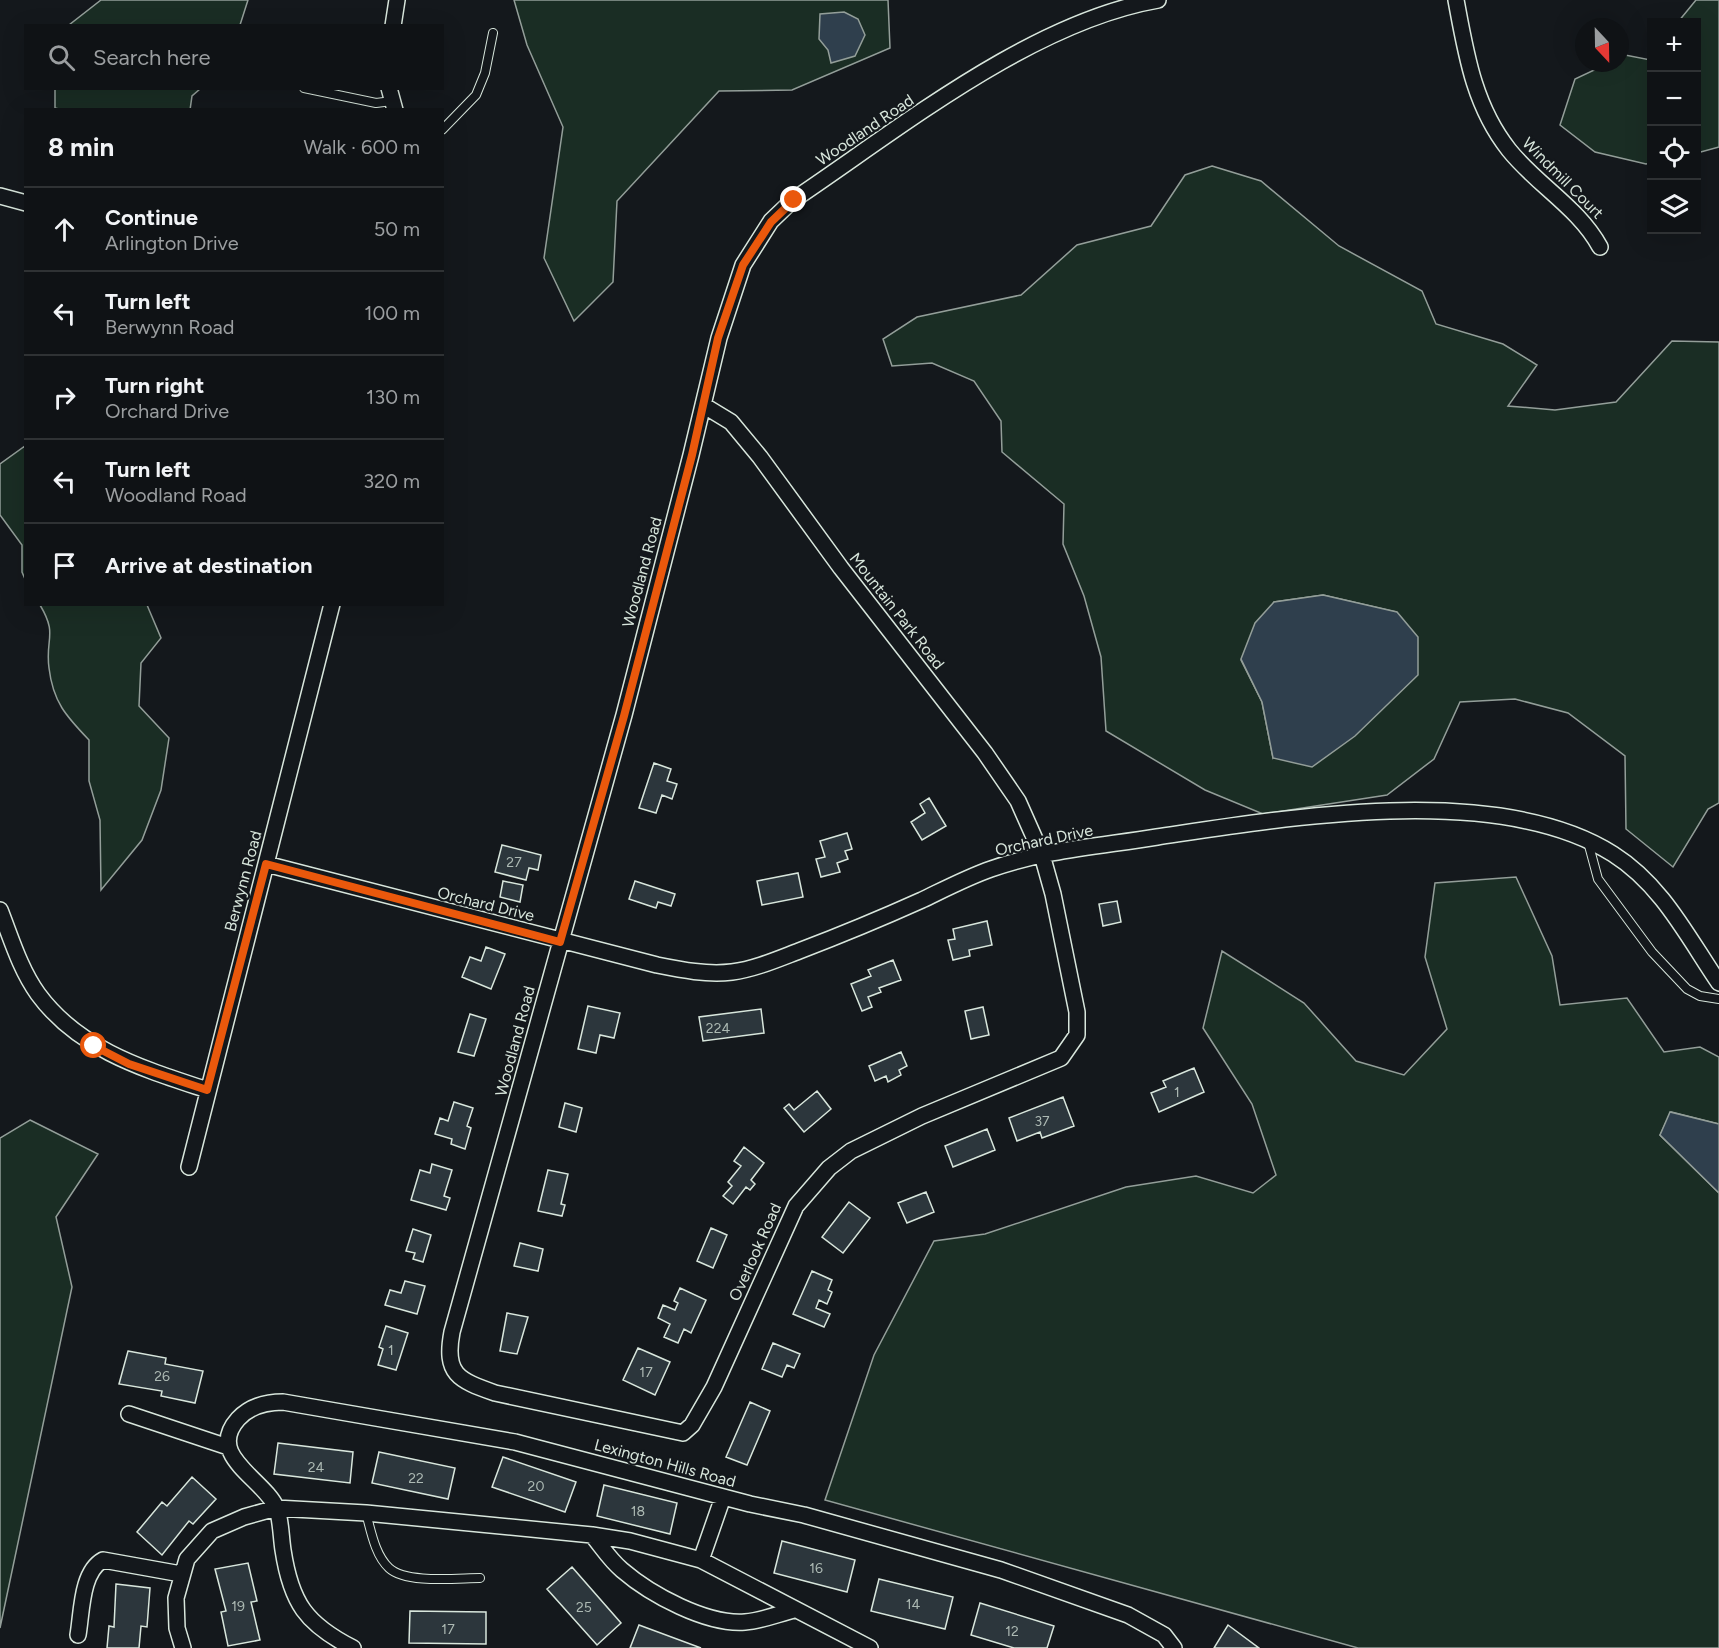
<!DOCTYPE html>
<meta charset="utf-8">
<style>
:root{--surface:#0f1215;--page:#181b1e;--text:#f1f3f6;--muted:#9b9ea0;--line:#2f3234}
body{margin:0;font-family:Figtree,sans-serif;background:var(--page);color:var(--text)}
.controls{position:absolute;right:18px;top:18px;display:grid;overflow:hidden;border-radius:0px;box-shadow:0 6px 24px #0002}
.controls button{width:54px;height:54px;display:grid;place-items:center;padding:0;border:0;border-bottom:2px solid var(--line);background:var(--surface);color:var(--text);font:30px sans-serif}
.compass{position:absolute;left:1575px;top:18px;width:54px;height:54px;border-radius:50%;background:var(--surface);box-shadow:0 6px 24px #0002;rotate:158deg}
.stop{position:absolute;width:18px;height:18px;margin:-14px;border:4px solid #ea580c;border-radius:50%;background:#fff}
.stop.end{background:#ea580c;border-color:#fff;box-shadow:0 2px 6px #0008}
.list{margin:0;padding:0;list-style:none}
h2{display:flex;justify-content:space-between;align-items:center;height:78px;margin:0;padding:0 24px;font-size:26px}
h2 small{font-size:20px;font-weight:400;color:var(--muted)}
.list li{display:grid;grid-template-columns:39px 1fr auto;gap:18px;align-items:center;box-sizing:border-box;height:84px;padding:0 24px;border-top:2px solid var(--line)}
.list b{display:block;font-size:22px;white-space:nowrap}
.list p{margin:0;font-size:20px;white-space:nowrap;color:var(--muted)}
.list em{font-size:20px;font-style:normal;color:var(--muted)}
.icon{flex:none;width:33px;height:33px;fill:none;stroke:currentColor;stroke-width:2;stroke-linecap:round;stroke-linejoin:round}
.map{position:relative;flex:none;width:1719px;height:1648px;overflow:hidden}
.search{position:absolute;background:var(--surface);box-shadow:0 6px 24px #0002;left:24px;top:24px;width:420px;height:66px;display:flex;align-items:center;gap:15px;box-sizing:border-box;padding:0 21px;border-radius:0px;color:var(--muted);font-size:22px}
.panel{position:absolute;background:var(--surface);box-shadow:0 6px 24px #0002;left:24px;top:108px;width:420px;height:498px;border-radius:0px}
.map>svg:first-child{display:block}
.green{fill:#1a2d24;stroke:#939e99;stroke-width:1.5;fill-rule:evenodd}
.water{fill:#2f3f4d;stroke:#939e99;stroke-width:1.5}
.building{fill:#2c363c;stroke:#d8e6dc;stroke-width:1.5}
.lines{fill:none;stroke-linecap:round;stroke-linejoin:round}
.lane-casing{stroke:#d8e6dc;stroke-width:10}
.street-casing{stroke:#d8e6dc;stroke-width:18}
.lane{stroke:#14181c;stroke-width:8}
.street{stroke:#14181c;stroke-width:15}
.route{stroke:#ea580c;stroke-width:8}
.labels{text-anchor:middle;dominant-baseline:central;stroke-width:4.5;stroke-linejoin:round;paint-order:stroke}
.number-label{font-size:14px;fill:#adbab4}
.street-label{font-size:16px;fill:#d8e6dc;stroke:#14181c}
</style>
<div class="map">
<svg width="1719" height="1648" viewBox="0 0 1719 1648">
<rect width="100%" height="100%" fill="#14181c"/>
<path class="green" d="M101 0H248L240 25H69Z
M514 0H888L890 48 792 90 719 91 617 201 613 282 574 321 544 258 563 127 527 45Z
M1696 0H1719V147L1697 153 1696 22H1678Z
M1625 55 1651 60V163L1646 164 1595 152 1560 125 1575 79 1609 63H1620V58Z
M55 89V88L200 89 192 96 190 110 59 109 55 108Z
M1212 166 1261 181 1339 246 1422 291 1436 324 1503 344 1537 365 1508 406 1555 410 1616 402 1672 341 1719 342V803L1708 809 1673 867 1626 829 1625 756 1568 713 1515 699 1460 702 1434 759 1387 795 1263 814 1205 790 1106 731 1101 657 1084 596 1063 544 1064 504 1002 452 1001 421 974 381 932 363 892 366 883 339 917 317 1021 295 1077 245 1151 226 1185 175ZM1323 595 1396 612 1273 758 1262 702 1241 660 1274 602Z
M25 446V579L22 572V545L0 515V464Z
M40 605H147L161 638 141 663 139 706 169 738 161 790 142 840 101 890 100 820 89 781V740C66 716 53 702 49 668 45 638 58 635 40 605Z
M1516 877 1552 956 1560 1005 1627 998 1664 1052 1700 1047 1719 1057V1124L1671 1112 1660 1135 1719 1193V1648H1358L825 1500 874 1355 934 1241 985 1234 1126 1187 1196 1176 1253 1193 1276 1175 1252 1104 1203 1028 1222 951 1304 1003 1356 1061 1404 1075 1447 1029 1425 957 1435 883Z
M30 1120 98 1154 56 1217 72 1287 0 1628V1138Z"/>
<path class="water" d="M844 12 858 19 865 35 855 56 831 63 828 50 819 39 820 14Z
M1323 595 1397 612 1418 637V675L1355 736 1312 767 1273 758 1262 702 1241 659 1255 623 1274 602Z
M1670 1112 1719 1124V1193L1660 1135Z"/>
<path class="building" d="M654 763 671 769 667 781 677 784 672 799 662 795 656 813 639 808Z
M929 798 946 826 922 840 911 822 925 813 920 804Z
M847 833 852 849 845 851 848 859 837 863 840 872 821 877 816 859 825 857 820 841Z
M502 845 541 855 538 870 529 868 526 880 495 872Z
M798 873 803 897 762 905 757 881Z
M503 881 523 885 520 902 500 897Z
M635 881 675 894 671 906 658 902 656 908 629 899Z
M1117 901 1121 922 1103 926 1099 904Z
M987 921 992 945 969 950 970 956 953 960 948 940 955 939 953 929Z
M486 947 505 954 491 989 462 977 470 957 481 961Z
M893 960 901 980 879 988 881 992 868 997 872 1007 862 1011 851 984 871 976 868 970Z
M588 1006 620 1013 614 1038 600 1035 596 1053 578 1049Z
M983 1007 989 1035 971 1039 965 1011Z
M761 1009 764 1033 703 1041 699 1017Z
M470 1014 486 1019 474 1056 458 1052Z
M901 1052 907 1066 899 1070 901 1075 888 1082 886 1076 875 1081 869 1066Z
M1194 1068 1204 1092 1159 1112 1151 1093 1166 1087 1163 1081Z
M817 1091 831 1109 804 1132 784 1108 789 1104 794 1110Z
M1063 1097 1074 1126 1042 1138 1040 1132 1017 1141 1009 1118Z
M454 1102 473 1108 467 1126 471 1128 465 1149 451 1144 452 1139 435 1134 440 1118 448 1121Z
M565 1103 582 1108 576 1132 559 1127Z
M987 1129 995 1150 953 1167 945 1146Z
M744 1147 764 1163 751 1180 755 1184 750 1190 746 1187 733 1204 723 1196 732 1186 728 1182 741 1166 734 1161Z
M432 1164 452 1170 444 1196 450 1198 446 1210 411 1200 420 1170 430 1173Z
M548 1170 568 1174 561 1204 565 1205 562 1216 538 1211Z
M926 1192 934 1212 907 1223 898 1203Z
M849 1202 870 1218 843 1253 822 1237Z
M711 1228 727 1235 713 1268 697 1261Z
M413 1229 431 1235 423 1262 413 1259 415 1253 406 1251Z
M520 1243 543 1249 538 1271 514 1266Z
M812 1271 832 1280 828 1290 832 1292 827 1304 819 1300 816 1308 830 1314 824 1327 793 1314Z
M405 1281 425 1286 417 1314 385 1305 390 1290 401 1293Z
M680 1288 706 1300 691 1333 684 1329 678 1343 664 1337 670 1324 658 1318 663 1305 675 1310 678 1303 674 1301Z
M507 1313 528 1317 517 1354 500 1351Z
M386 1326 408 1333 396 1370 378 1365 383 1349 379 1347Z
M773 1343 800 1354 794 1368 787 1365 782 1377 762 1369Z
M638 1348 670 1362 655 1395 623 1380Z
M128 1351 166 1358 165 1364 203 1371 195 1403 161 1396 162 1391 119 1384Z
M750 1402 770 1411 747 1465 726 1457Z
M278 1443 353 1452 350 1483 274 1474Z
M379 1452 455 1468 448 1499 372 1483Z
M503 1457 576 1482 565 1512 492 1487Z
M192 1477 216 1499 193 1524 189 1521 162 1555 137 1532 162 1502 167 1506Z
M604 1485 677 1503 670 1534 597 1516Z
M782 1541 855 1560 847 1592 774 1573Z
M248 1563 257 1601 251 1602 260 1640 228 1646 221 1612 226 1611 215 1569Z
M572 1567 621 1623 597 1645 547 1589Z
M879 1579 953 1597 945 1629 871 1611Z
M116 1584 150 1588 147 1627 141 1626 139 1648H107L109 1626 114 1627Z
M980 1603 1054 1626 1047 1648H1014L971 1635Z
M410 1611 486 1612V1644L409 1643Z
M639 1625 701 1648H630Z
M1228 1625 1259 1648H1214Z"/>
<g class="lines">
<defs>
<path id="lane" d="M304 88 376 103 392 101
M442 130 476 95 485 73 493 33
M1588 842 1598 879 1652 952 1687 989 1700 996 1719 999
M366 1513C371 1531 375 1555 389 1568 406 1584 458 1578 480 1578"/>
<path id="street" d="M1456 0C1466 54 1474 106 1509 150 1537 185 1579 208 1600 247
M393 26 397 0
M389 88 395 110
M0 196 26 203
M703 405 731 422 760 457 841 568 985 753 1018 801 1042 855 1053 894 1077 1012V1035L1061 1058 922 1116 851 1151 829 1168 796 1206 714 1387 692 1425 683 1433 495 1393C458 1380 444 1374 452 1332L624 715 691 455 719 338 743 265 771 221 793 200C899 129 1031 22 1158 0
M266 864 657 965C682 970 707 975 732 972 755 969 778 959 799 951 841 935 882 918 922 900 945 889 968 877 991 869 1044 850 1102 846 1157 837 1285 818 1498 781 1613 854 1662 885 1687 936 1719 983
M0 910C11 938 20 969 38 994 79 1050 144 1069 207 1090
M189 1167 332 604
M129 1414 228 1447
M592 1535C602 1547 610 1560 622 1570 651 1595 707 1625 745 1622 761 1621 778 1614 794 1610
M701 1560 723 1497
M78 1635C82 1612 81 1572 103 1560L181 1574
M183 1648 177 1628 176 1598 187 1559 212 1531 244 1517 276 1508 366 1513 592 1535 630 1541 701 1560 870 1648
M353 1648C306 1624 291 1603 283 1550 281 1537 281 1521 277 1509 265 1479 205 1456 238 1419 250 1406 266 1402 283 1402L515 1442 750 1504 804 1515 1001 1570 1128 1615 1164 1635 1174 1648"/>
</defs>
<use href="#lane" class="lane-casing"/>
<use href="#street" class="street-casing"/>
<use href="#lane" class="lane"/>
<use href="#street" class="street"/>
</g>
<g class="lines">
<path class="route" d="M94 1046 129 1064 207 1090 266 864 560 942 624 716 692 455 718 338 743 265 771 222 794 200"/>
</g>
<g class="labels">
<g class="number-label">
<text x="514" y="862">27</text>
<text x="718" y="1028">224</text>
<text x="1177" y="1092">1</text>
<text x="1042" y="1121">37</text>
<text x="391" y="1350">1</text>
<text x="646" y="1372">17</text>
<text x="162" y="1376">26</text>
<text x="316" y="1467">24</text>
<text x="416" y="1478">22</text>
<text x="536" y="1486">20</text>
<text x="638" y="1511">18</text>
<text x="816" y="1568">16</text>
<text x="913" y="1604">14</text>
<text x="238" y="1606">19</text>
<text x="584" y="1607">25</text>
<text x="448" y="1629">17</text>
<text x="1012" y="1631">12</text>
</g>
<g class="street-label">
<text transform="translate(865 130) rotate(-34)">Woodland Road</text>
<text transform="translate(1563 178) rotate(45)">Windmill Court</text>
<text transform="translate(642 572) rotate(-75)">Woodland Road</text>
<text transform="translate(897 611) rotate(52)">Mountain Park Road</text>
<text transform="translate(1044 840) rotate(-12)">Orchard Drive</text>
<text transform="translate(243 881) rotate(-75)">Berwynn Road</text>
<text transform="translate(486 904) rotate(14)">Orchard Drive</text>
<text transform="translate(515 1041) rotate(-75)">Woodland Road</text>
<text transform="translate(755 1252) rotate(-66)">Overlook Road</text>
<text transform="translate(665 1463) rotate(15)">Lexington Hills Road</text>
</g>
</g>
</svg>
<div class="controls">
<button>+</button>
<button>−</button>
<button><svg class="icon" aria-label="locate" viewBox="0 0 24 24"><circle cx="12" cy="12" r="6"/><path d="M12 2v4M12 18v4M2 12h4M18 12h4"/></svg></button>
<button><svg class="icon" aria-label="layers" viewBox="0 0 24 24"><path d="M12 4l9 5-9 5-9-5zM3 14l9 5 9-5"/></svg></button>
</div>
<svg class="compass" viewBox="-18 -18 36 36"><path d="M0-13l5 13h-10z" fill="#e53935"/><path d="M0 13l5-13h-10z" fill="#9b9ea0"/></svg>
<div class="stop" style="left:94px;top:1046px"></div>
<div class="stop end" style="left:794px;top:200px"></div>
<div class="search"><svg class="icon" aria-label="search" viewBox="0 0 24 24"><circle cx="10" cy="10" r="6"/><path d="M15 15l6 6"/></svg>Search here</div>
<section class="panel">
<h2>8 min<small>Walk · 600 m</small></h2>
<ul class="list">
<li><svg class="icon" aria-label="ahead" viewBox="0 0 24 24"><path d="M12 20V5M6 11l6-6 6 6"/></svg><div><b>Continue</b><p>Arlington Drive</p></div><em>50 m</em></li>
<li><svg class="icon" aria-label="left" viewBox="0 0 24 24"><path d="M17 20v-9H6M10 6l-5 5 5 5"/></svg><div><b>Turn left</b><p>Berwynn Road</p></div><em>100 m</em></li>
<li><svg class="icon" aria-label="right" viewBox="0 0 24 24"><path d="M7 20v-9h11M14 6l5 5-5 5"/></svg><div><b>Turn right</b><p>Orchard Drive</p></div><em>130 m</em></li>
<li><svg class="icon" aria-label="left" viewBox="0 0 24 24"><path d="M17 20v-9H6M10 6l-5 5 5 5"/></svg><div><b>Turn left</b><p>Woodland Road</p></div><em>320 m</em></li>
<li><svg class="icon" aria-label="arrive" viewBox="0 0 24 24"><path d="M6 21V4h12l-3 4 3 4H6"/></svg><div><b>Arrive at destination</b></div></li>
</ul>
</section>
</div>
